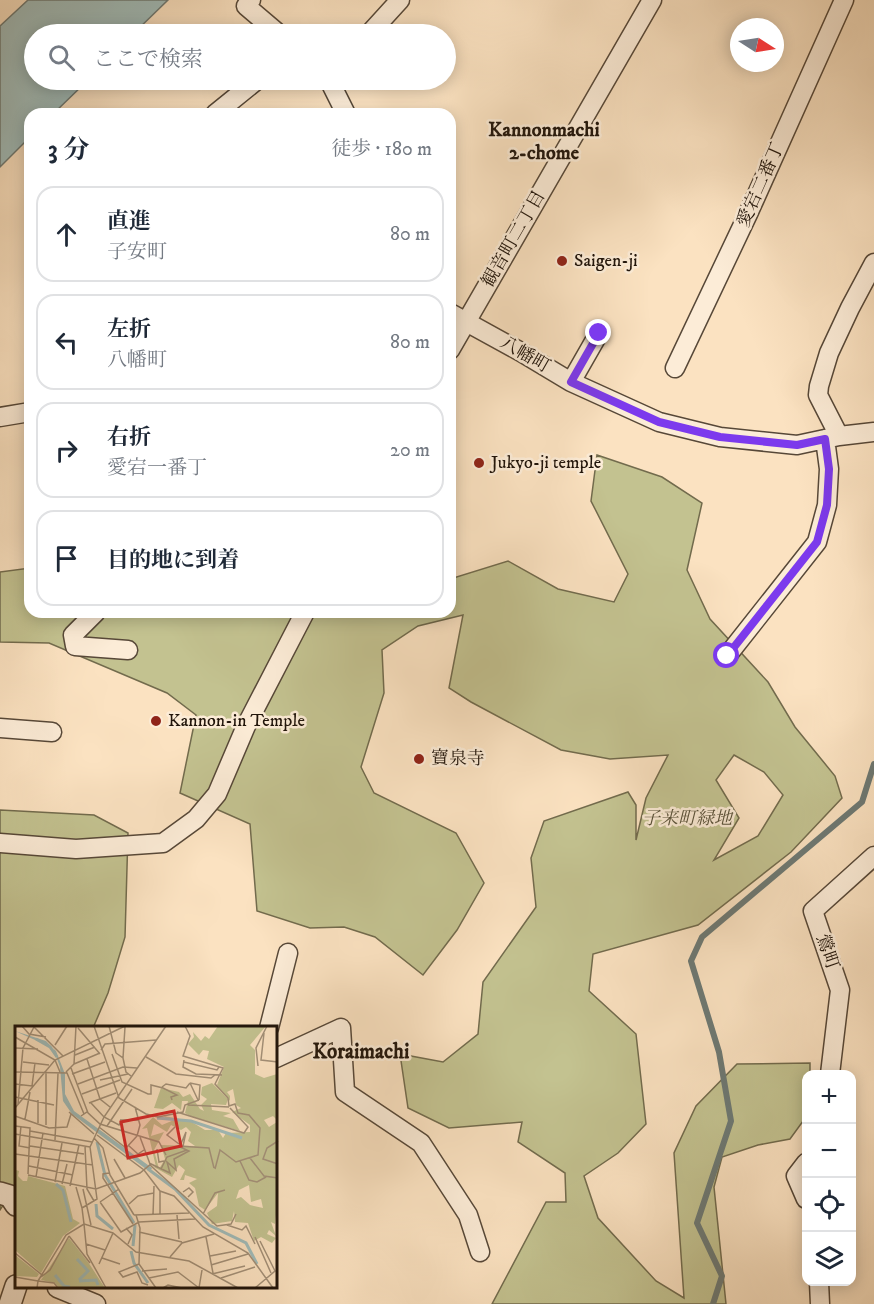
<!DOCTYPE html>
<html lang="ja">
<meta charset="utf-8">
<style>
:root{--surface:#fff;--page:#f2f2f3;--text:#1f2937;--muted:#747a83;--line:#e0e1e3}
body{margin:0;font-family:"IM FELL DW Pica","Noto Serif JP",serif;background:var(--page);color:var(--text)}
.controls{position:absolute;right:18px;bottom:18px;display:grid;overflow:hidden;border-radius:12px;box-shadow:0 3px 15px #0003}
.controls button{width:54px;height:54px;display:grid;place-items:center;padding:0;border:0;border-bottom:2px solid var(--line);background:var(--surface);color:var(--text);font:30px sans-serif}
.compass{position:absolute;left:730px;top:18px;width:54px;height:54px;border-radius:50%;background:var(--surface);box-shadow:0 3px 15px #0003;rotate:102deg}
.stop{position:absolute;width:18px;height:18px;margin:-14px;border:4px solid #7c3aed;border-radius:50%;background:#fff}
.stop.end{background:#7c3aed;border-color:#fff;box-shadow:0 2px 6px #0008}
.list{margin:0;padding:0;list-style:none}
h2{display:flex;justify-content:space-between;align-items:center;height:78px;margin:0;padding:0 24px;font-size:26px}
h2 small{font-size:20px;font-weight:400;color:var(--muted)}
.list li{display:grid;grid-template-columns:39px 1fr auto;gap:18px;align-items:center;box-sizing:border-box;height:96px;margin:0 12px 12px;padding:0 12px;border:2px solid var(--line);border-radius:18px}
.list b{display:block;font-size:22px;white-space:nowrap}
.list p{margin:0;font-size:20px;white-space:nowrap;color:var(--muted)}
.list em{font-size:20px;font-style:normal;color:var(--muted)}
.icon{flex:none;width:33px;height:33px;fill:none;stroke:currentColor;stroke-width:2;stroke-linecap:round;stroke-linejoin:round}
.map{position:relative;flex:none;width:874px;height:1304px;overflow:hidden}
.search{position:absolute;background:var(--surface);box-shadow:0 3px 15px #0003;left:24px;top:24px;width:432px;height:66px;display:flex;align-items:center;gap:15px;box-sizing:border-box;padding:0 21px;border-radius:33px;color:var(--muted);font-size:22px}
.panel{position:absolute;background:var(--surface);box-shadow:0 3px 15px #0003;left:24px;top:108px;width:432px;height:510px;border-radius:18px}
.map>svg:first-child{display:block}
.green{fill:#c3c290;stroke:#726b4d;stroke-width:1.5;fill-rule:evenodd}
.water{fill:#a0bcba;stroke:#6d7974;stroke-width:1.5}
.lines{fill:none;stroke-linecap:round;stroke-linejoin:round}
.stream{stroke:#6d7974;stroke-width:6}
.minor-casing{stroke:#574838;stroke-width:21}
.tertiary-casing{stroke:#574838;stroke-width:24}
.minor{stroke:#fcecd7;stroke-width:18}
.tertiary{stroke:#fcecd7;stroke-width:21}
.route{stroke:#7c3aed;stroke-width:8}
.poi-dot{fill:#8f2418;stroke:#fcecd7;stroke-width:2}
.labels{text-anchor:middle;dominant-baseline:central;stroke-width:5;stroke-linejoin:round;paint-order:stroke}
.street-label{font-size:18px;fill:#20140a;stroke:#fcecd7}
.poi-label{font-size:18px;fill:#20140a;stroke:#fcecd7;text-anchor:start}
.park-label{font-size:18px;font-style:italic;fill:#595139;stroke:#fcecd7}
.neighbourhood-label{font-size:20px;font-weight:bold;fill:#20140a;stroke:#fcecd7}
.quarter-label{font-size:21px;font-weight:bold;fill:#20140a;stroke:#fcecd7}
.inset-river{fill:none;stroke:#a0bcba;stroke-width:3}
.inset-road{fill:none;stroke:#a39078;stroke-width:1.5}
.view{fill:#d62828;fill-opacity:0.15;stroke:#d62828;stroke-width:3}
.inset-edge{fill:none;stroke:#20140a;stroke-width:3}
</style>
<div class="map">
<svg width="874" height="1304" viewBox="0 0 874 1304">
<rect width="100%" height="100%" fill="#fbe2c1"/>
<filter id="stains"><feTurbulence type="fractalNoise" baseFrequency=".00333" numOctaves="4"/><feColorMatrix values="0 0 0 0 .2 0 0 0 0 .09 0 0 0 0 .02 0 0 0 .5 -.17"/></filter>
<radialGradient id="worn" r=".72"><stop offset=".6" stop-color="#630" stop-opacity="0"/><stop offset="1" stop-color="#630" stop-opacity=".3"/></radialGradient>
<path class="green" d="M597 455 662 477 702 503 687 570 710 619 768 682 795 727 835 776 842 798 791 852 698 925 593 954 589 991 636 1034 646 1124 618 1153 584 1176 598 1218 656 1281 684 1298 674 1153 696 1106 737 1064 810 1063V1074H806V1117L790 1139 758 1145 722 1157 714 1187 726 1304H492L546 1202H566L565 1173 518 1142 522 1122 449 1128 408 1108 400 1054 443 1062 478 1034 483 982 536 907 531 858 544 821 628 792 636 805V840L646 798 668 755 610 759 561 750 471 702 449 688 463 615 418 626 382 650 384 693 361 767 374 793 456 833 484 883 457 930 423 975 375 937 344 927 310 928 257 911 250 824 180 793 196 715 167 693 49 643 0 642V572L30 568V612H450V579L508 561 558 589 614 602 628 574 591 501ZM734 755 764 772 783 795 758 836 714 860 739 818 716 780Z
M0 810 94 815 128 833 125 937 108 993 93 1028H16V1186L0 1210Z"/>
<path class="water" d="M28 0H168L133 34H34V80H88L53 114H30V137L0 167V26Z"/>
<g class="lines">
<path class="stream" d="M713 1304 722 1276 697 1223 731 1121 719 1052 691 961 702 937 862 802 874 764"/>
<defs>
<path id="minor" d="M251 0 246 6 279 34
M369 34 400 0
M329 80 346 114
M215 114 257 80
M450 313 521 352 571 382 659 422 720 437 797 445 839 436 874 432
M450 350 652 0
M675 368 748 214 844 0
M571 382 599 333
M0 417 30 412
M839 436 818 395 819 386 829 353 850 308 874 263
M96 612 73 635 75 646 128 650
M727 656 817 542 827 505 829 469 825 439
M0 728 52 732
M0 843 76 849 163 843 196 819 217 794 246 726 305 612
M269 1028 288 953
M276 1058 341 1028 345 1092 421 1143 468 1215 480 1252
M830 1074 840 990 813 911 874 856
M806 1163 796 1176 806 1199
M819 1282 820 1304
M57 1288 96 1304"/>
<path id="tertiary" d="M0 1193 10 1196 16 1205
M10 1304 16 1286"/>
</defs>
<use href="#minor" class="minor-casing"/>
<use href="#tertiary" class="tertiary-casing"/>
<use href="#minor" class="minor"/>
<use href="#tertiary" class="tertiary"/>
</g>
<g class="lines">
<path class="route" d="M599 333 571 382 659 422 720 437 797 445 825 439 829 469 827 505 817 542 727 656"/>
</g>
<g class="poi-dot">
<circle cx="562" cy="261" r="6"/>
<circle cx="479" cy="463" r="6"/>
<circle cx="156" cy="721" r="6"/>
<circle cx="419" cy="759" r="6"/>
</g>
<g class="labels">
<g class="street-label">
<text transform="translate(761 185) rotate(-66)">愛宕二番丁</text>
<text transform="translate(514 239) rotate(-60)">観音町二丁目</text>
<text transform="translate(525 355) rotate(30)">八幡町</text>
<text transform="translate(827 952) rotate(71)">鶯町</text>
</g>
<g class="poi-label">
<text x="574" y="261">Saigen-ji</text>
<text x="491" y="463">Jukyo-ji temple</text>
<text x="168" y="721">Kannon-in Temple</text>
<text x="431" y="759">寶泉寺</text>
</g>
<g class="park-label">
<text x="687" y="819">子来町緑地</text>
</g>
<g class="neighbourhood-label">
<text x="544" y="130">Kannonmachi<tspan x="544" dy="23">2-chome</tspan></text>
</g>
<g class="quarter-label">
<text x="361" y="1052">Koraimachi</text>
</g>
</g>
<g transform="translate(15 1026)">
<rect width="262" height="262" fill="#fbe2c1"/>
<path d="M203 0H251L235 19 240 24V48L249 52 262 48V94L258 90 249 94 254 101 262 96V193L261 189 260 198 256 196 261 210 254 204 252 208 261 212 257 217 246 211 239 215 233 197 220 196 219 185 217 195 197 198 192 187 202 180 203 167 190 184 184 180 180 162 174 157 182 153 170 149 169 154H165L170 144 164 139 157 151 137 140 141 141 132 102 127 103 138 91 147 99 159 94H152L149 90 175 95 190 104H203L208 112 211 107 235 106V99L217 86 226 82 221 79 218 63 212 66 215 70V75L202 59 209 41 192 33 194 25 188 24 184 29 173 18 179 11 178 6 186 15 190 10 194 13ZM139 98 152 106 156 99 166 104 171 101 176 106 173 115 180 120 146 119 150 133 144 143 139 124 149 106 136 110ZM234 159 236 176 246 173 248 182 235 179 226 171 221 173 224 164ZM197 57 213 73 211 79 196 78 197 84 216 87 208 90 218 93 225 105 175 90 170 87 173 75H167L166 84 157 77 148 83 139 82 146 62 164 66 168 71 175 68 185 83 189 85 186 79 192 73 186 69 187 61ZM1 144 4 145 3 150 8 155H12L13 150 50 160 58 193 65 197 48 210 26 247 0 224ZM54 212 73 236 90 262H44L40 257 26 254ZM0 229 24 248 22 251 0 250Z" fill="#c3c290" fill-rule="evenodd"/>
<path d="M0 5 31 15 41 25 50 48V68L59 85 137 142 135 146 57 88 48 75 45 41 38 22Z" fill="#a0bcba"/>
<path class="inset-river" d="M21 13 35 21 42 31M142 92 176 95 227 112M82 116 90 149 119 197M133 143 160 163 194 199 231 217 242 238M41 158 48 164 56 196M81 178 82 190 98 203M118 220 120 199M116 225 119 237 133 257M62 233 73 245 64 254M40 249 49 260 55 261M64 255 81 254 83 259"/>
<path class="inset-road" d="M7 0 14 8 31 11M18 0 48 30M79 0 104 72 131 88 143 91 168 86 170 79 184 74M94 0 101 27M170 0 175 10 168 30 208 42 200 58 213 72 214 80 220 78 223 87 234 89 245 102 243 129 221 136 205 124 200 143M63 2 85 28M249 7 246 34 263 36M0 11 40 34 45 46M40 19 52 0M0 22 23 23M86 24 90 18 141 14M101 27 108 32 111 46 116 50M97 28 107 56 133 68H136V59L148 62 162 69 156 71 157 74M60 29 80 21M131 31 161 48 196 52 200 49M108 32 110 1M72 33 85 73 95 81M169 34 168 41 181 48 207 49M8 36 34 39M169 36 202 44 204 41M59 38 85 27M243 40 241 22 252 0M56 42 73 87M0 46 52 47 69 88M51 46 59 38 61 0M31 47V99M57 48 90 36M85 54 113 48M175 57 185 59 184 74M175 57 183 74M0 58 17 60 20 37M63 58 108 41 122 42M147 61 151 58 171 62 175 57M67 68 105 54M0 71 39 79M23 74V97M74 77 101 67M76 77 89 91 104 99 106 95M3 78 8 22 19 1M173 79 214 81M120 81 125 99 122 110M0 82 40 34 110 0M54 86 79 108M162 86 229 107 233 101 215 82M0 90 34 102 52 101 56 88M66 90 72 86 85 98 144 116 151 129M10 93 15 66M105 94H124M0 100 15 102 13 148M6 100 4 120 15 122M92 100 117 63M84 101 111 122 122 110M160 101 152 109 164 118M15 105 77 116M0 108 75 121M82 109 129 144 145 165 159 170 188 201 233 227 258 262M125 111 135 138M79 112 88 122 95 149 119 189M40 114 43 47M263 115 252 122 248 133 263 138M113 119 123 128 129 124M15 120 69 128M70 120 72 163 79 175M165 120 171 106 168 120M75 121 82 173 67 182 69 198 98 207 121 226 174 235 223 262M75 121 89 91 151 0M142 123 144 136 149 135M0 128 78 139M235 132 249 150 263 152M99 133 110 152M225 135 234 154 242 156 251 151M135 139 202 200 216 198 221 188M14 140 58 149M146 143 152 131 172 124M94 147 88 148V152L118 198M13 149 81 163 125 147 136 138 155 147 152 136 161 144 159 133 174 125 163 120 194 122 199 142M21 151 28 107M40 156 47 117M47 158 52 138M55 160 64 119M61 161 67 182M68 163 76 199M145 165V188M168 166 174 162 178 166 173 171M85 176 106 206 124 196 180 193M85 176 104 163M114 178 123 170 139 167M188 188 200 167 210 164M119 189 174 187M121 189 125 202 124 238 141 262M138 189 139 160M162 189 164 213M212 199 227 204 231 200 240 218M111 202 117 209 113 218M124 206 167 216M54 210 75 237M191 211 198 247M240 211 256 247M71 218 90 224M0 227 27 249M195 230 221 225M155 231 167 217 199 208M87 232 105 238M84 238 98 207M124 238 104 246 108 251 122 246 127 257 133 259M196 239 233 228M127 245 152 243M197 248 230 240M0 251 23 255M26 251 35 244 54 210M134 252 163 246 184 262M206 252 240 241M23 255 51 209 69 198 72 228 91 262M22 262 23 255 39 257 43 262M148 262 153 259 167 262M184 262 187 244M240 262 260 245 245 215"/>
<path class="view" d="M159 85 166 120 113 132 106 96Z"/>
<rect width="262" height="262" class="inset-edge"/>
</g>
<rect width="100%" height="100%" filter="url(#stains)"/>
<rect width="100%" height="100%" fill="url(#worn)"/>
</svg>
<div class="controls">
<button>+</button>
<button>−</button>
<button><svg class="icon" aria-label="locate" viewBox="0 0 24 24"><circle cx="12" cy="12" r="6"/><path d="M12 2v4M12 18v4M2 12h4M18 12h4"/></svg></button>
<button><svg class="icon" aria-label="layers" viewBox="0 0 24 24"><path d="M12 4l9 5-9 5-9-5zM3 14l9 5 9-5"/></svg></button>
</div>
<svg class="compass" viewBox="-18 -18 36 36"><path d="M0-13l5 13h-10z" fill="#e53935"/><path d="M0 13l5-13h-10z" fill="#747a83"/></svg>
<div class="stop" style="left:727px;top:656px"></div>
<div class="stop end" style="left:599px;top:333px"></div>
<div class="search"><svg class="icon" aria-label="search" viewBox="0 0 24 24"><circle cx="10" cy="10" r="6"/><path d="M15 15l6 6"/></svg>ここで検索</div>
<section class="panel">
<h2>3 分<small>徒歩 · 180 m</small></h2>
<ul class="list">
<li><svg class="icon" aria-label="ahead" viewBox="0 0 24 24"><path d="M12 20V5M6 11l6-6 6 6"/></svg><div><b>直進</b><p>子安町</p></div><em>80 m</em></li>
<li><svg class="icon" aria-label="left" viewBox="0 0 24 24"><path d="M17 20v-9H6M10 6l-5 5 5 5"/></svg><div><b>左折</b><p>八幡町</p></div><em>80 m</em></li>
<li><svg class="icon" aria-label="right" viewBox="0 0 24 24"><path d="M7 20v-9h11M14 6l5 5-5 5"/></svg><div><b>右折</b><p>愛宕一番丁</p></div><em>20 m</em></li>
<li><svg class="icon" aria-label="arrive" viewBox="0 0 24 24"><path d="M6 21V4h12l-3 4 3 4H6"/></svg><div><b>目的地に到着</b></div></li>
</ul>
</section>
</div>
